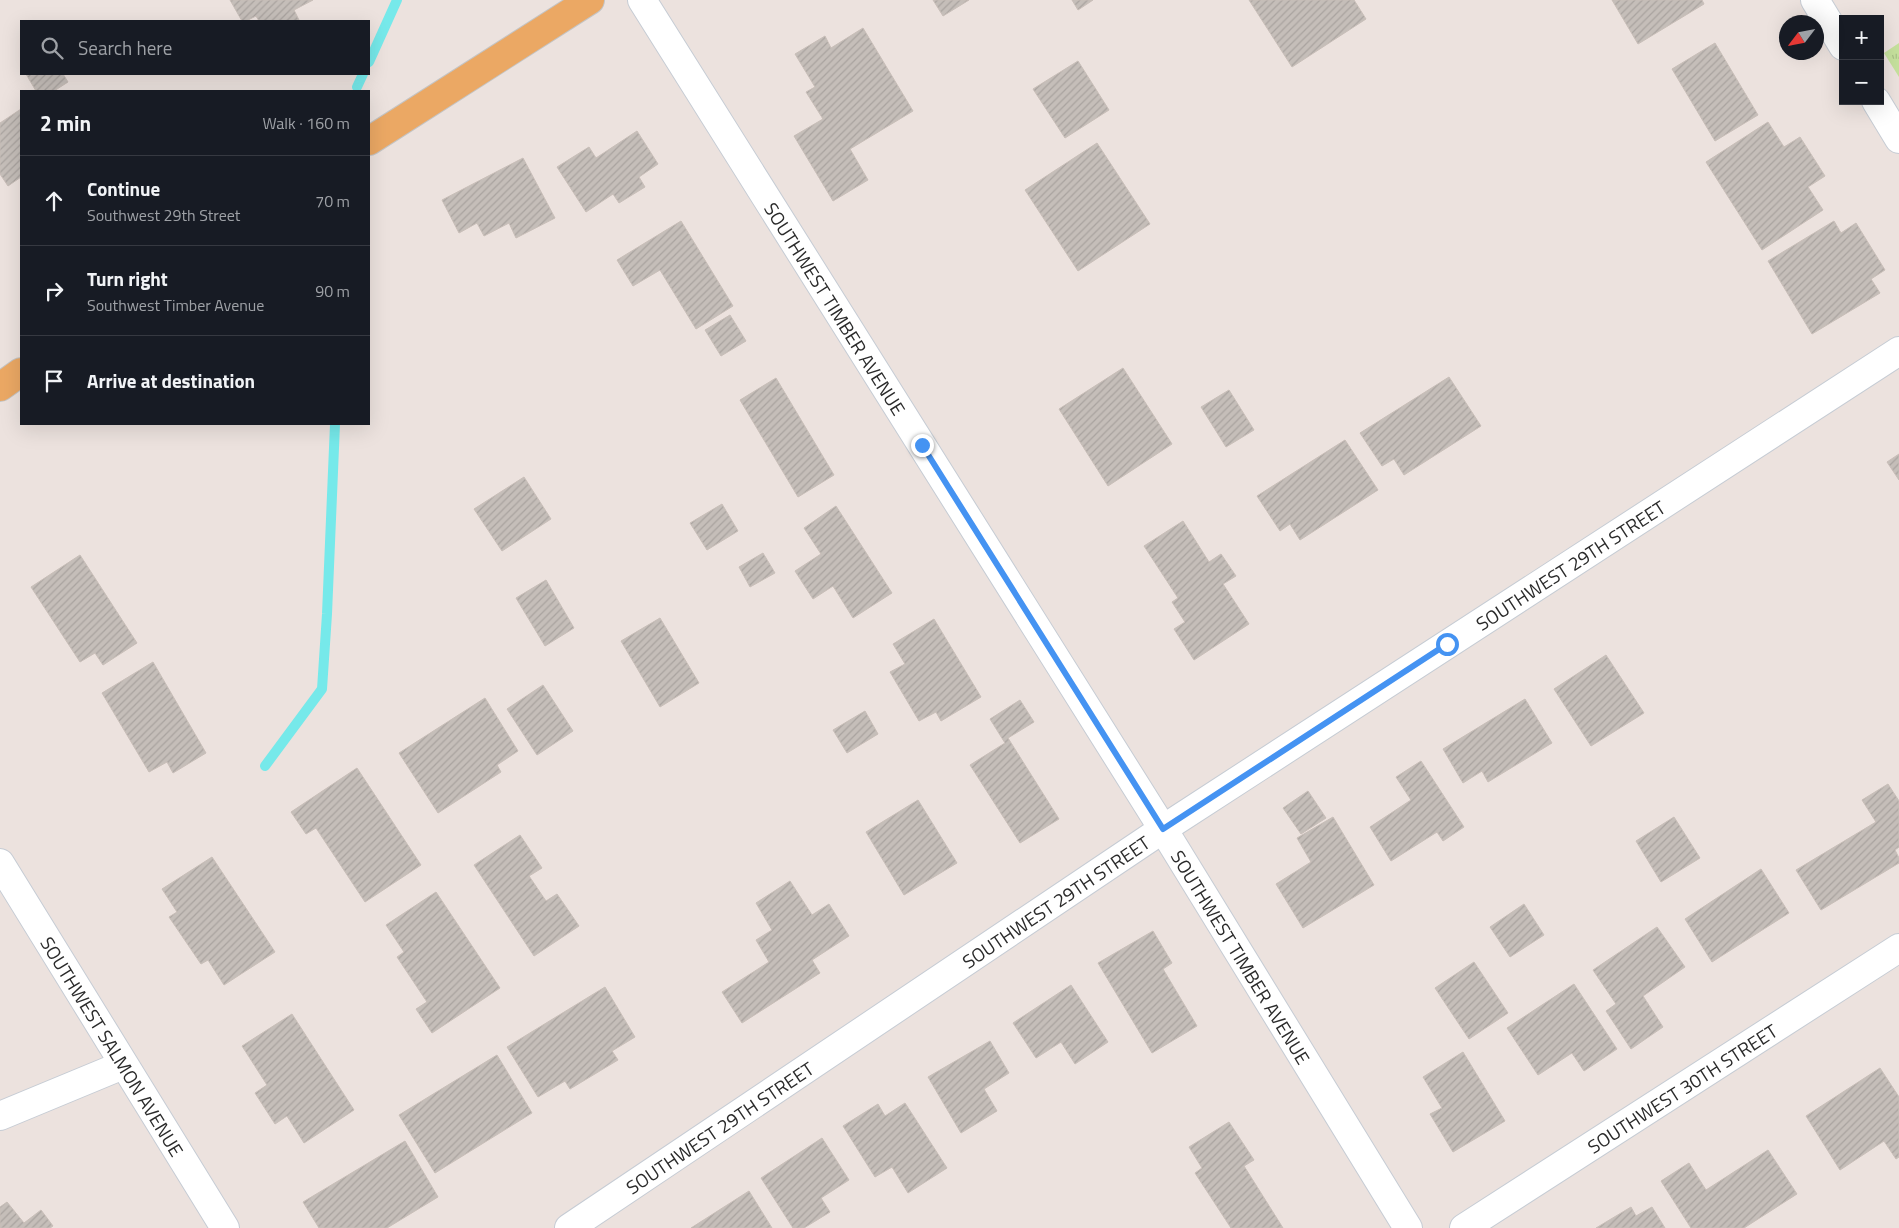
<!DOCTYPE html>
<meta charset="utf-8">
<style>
:root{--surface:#171b24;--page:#20242c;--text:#f1f3f6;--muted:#9ea1a6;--line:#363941}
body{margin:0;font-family:"Titillium Web",sans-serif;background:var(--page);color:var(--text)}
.controls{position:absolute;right:15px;top:15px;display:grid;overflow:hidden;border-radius:0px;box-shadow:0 5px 20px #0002}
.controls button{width:45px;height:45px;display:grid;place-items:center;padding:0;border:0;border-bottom:1px solid var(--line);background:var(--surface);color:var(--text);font:25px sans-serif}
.compass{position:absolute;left:1779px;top:15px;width:45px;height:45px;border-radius:50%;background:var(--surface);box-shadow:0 5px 20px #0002;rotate:238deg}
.stop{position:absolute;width:15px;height:15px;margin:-11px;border:4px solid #4593f2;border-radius:50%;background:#fff}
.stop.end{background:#4593f2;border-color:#fff;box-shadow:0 1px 5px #0008}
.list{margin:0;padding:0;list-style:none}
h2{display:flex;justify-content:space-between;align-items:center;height:65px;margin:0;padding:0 20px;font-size:21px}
h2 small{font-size:16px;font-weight:400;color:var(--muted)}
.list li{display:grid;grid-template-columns:32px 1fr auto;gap:15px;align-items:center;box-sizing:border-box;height:90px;padding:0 20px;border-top:1px solid var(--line)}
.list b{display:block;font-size:19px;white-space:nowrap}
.list p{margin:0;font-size:16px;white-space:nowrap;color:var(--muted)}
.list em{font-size:16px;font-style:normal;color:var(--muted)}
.icon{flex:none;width:28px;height:28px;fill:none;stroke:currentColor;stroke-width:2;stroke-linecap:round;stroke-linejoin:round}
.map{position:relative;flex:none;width:1899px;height:1228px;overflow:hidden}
.search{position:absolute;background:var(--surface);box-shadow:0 5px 20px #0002;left:20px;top:20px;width:350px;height:55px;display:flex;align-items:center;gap:12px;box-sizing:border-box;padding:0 18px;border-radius:0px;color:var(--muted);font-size:19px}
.panel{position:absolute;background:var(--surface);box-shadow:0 5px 20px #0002;left:20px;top:90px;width:350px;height:335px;border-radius:0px}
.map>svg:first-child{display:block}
.park{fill:url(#park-tufts)}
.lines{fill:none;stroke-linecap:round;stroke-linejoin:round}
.stream{stroke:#76e9ea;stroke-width:10}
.building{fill:url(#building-hatch);stroke:#c8beb8}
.minor-casing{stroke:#c6ccd4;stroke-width:30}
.major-casing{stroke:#c4c4c4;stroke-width:30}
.minor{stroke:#fff;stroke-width:28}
.major{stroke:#eba864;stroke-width:28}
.route{stroke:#4593f2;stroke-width:6}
.labels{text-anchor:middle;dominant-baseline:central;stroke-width:5;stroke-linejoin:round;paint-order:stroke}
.street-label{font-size:19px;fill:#2b2b2b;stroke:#fff}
</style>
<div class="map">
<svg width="1899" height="1228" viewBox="0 0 1899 1228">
<defs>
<pattern id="park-tufts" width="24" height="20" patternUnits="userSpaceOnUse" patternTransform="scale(1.25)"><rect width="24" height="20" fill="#c6e19d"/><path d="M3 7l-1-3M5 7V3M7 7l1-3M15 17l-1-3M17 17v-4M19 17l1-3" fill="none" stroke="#aac187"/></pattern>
<pattern id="building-hatch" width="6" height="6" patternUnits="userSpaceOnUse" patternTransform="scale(1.25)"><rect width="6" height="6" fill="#c5beb9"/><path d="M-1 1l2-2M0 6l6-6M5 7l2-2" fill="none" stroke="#a9a39f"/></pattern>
</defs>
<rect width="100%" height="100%" fill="#ece2de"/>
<path class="park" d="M1899 43V77L1884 53Z"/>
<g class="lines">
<path class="stream" d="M369 62 397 0
M357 87 363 74
M265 766 322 689 327 614 335 424"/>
</g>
<path class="building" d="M230 0H313L294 10 299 20 298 21H259L256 16 246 21H242Z
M933 0H969L943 16Z
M1072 0H1093L1078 10Z
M1249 0H1354L1366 19 1292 67Z
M1612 0H1702L1704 4 1638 44Z
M863 28 913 111 850 149 868 180 833 201 794 136 823 119 806 92 815 87 795 54 825 36 831 48Z
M1715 43 1758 115 1715 141 1672 69Z
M1078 61 1109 110 1065 138 1033 89Z
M26 74H63L68 82 54 91H36Z
M21 109V177L8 186 0 174V123Z
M1768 122 1784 147 1800 137 1825 176 1808 187 1823 210 1762 250 1706 162Z
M637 131 658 164 639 177 645 187 619 203 613 194 586 212 557 167 589 147 596 158Z
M1097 143 1150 224 1078 271 1025 190Z
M523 158 555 218 516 238 509 223 484 236 477 223 459 233 442 200Z
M681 221 733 306 696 329 660 270 633 286 617 260Z
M1834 221 1841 233 1856 223 1885 270 1871 279 1880 293 1812 334 1768 261Z
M730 315 746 341 721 356 705 330Z
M1123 368 1172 444 1108 486 1059 409Z
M1449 377 1481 426 1404 475 1394 459 1382 466 1360 433Z
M776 378 834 475 798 497 740 400Z
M1229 390 1254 430 1226 447 1201 407Z
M1345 440 1378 490 1300 540 1290 524 1280 531 1257 496Z
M1899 454V480L1887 462Z
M524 477 551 519 502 551 474 509Z
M722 504 738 531 707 550 690 523Z
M836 506 892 593 853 618 833 586 813 599 795 571 821 554 804 528Z
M1183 521 1209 562 1221 554 1236 576 1223 584 1249 624 1194 660 1174 629 1185 622 1172 602 1178 598 1144 546Z
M763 553 775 573 750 587 739 567Z
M80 555 137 643 103 665 95 653 80 662 31 587Z
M546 580 574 628 545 646 516 598Z
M660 618 699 683 660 707 621 641Z
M934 619 981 697 941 721 936 712 919 721 890 672 905 664 893 644Z
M1606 655 1644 713 1591 746 1554 689Z
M153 662 206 753 173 773 167 762 149 772 102 693Z
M543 685 573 731 537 755 507 709Z
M485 698 518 751 497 765 501 772 438 813 399 753Z
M1525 699 1552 743 1488 782 1482 771 1463 783 1443 749Z
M1020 700 1034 722 1008 738 1059 819 1020 843 970 765 1005 743 990 719Z
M865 711 878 734 847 753 833 730Z
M1421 761 1464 827 1443 841 1437 832 1391 861 1370 827 1411 800 1396 777Z
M357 768 421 865 365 902 316 828 306 834 291 812Z
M1888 784 1899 801V847L1895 850 1899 858V863L1821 910 1796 870 1876 822 1862 800Z
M1308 791 1326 818 1301 834 1283 808Z
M918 800 957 863 904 895 866 832Z
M1333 817 1374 885 1303 928 1276 884 1311 862 1297 838Z
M1674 817 1700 858 1661 882 1636 841Z
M520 835 542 868 529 876 546 901 557 894 579 926 534 956 474 865Z
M212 857 275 952 224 985 208 960 201 964 169 917 177 912 162 889Z
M1761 869 1789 913 1712 962 1685 919Z
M790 881 812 915 829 904 849 936 812 960 820 973 742 1023 722 992 769 962 756 940 772 930 756 903Z
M436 892 500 988 432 1033 416 1009 427 1002 397 957 404 952 386 925Z
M1524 904 1544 935 1510 957 1490 927Z
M1657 927 1685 967 1643 996 1663 1027 1631 1049 1606 1011 1616 1004 1593 970Z
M1153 931 1172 963 1163 969 1197 1026 1152 1053 1098 963Z
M1474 962 1508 1013 1469 1039 1435 988Z
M1574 984 1617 1049 1584 1071 1572 1053 1538 1075 1507 1028Z
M1071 985 1108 1042 1075 1064 1061 1042 1036 1058 1013 1023Z
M605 987 635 1037 612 1051 618 1060 570 1089 565 1081 538 1097 507 1047Z
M292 1014 354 1110 304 1143 287 1116 275 1124 255 1093 267 1085 242 1046Z
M990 1041 1009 1073 984 1089 997 1111 961 1133 928 1077Z
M1463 1052 1505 1121 1453 1152 1430 1114 1442 1108 1423 1077Z
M497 1055 532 1113 435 1173 399 1115Z
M1880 1068 1899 1097V1157L1896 1159 1884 1141 1840 1170 1806 1116Z
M905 1103 947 1168 908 1193 892 1167 875 1177 843 1126 878 1104 885 1116Z
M1229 1122 1254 1160 1244 1166 1283 1228H1231L1195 1173 1202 1168 1189 1147Z
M822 1138 849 1180 821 1198 830 1212 804 1228H793L761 1178Z
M405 1141 438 1197 387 1228H319L303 1202Z
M1768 1150 1797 1194 1744 1228H1691L1661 1181 1689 1163 1706 1190Z
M749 1191 772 1228H691Z
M7 1202 24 1223 41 1210 53 1226 50 1228H0V1207Z
M1631 1207 1636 1216 1652 1207 1665 1228H1596Z"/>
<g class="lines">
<defs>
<g id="minor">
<path id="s1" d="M642 0 1163 829 1408 1228"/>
<path d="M1815 0 1843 46"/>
<path d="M1876 101 1899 139"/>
<path id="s2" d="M0 863 225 1228"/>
<path d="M0 1116 123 1065"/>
<path id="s3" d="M569 1228 1163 829 1899 351"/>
<path id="s4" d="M1464 1228 1899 948"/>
</g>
<path id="major" d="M369 141 590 0
M0 387 21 372"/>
</defs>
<use href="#minor" class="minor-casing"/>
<use href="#major" class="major-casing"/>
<use href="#minor" class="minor"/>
<use href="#major" class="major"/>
</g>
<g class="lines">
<path class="route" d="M922 445 1163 829 1447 644"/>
</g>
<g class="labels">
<g class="street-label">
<text stroke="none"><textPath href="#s1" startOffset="364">SOUTHWEST TIMBER AVENUE</textPath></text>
<text stroke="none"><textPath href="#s3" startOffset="1201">SOUTHWEST 29TH STREET</textPath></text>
<text stroke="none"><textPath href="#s3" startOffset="586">SOUTHWEST 29TH STREET</textPath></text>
<text stroke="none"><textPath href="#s1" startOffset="1129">SOUTHWEST TIMBER AVENUE</textPath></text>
<text stroke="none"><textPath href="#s2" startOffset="215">SOUTHWEST SALMON AVENUE</textPath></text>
<text stroke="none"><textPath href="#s4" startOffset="259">SOUTHWEST 30TH STREET</textPath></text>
<text stroke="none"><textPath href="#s3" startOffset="181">SOUTHWEST 29TH STREET</textPath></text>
</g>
</g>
</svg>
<div class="controls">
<button>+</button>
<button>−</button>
</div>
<svg class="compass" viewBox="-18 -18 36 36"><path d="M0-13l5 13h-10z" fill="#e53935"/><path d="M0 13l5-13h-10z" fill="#9ea1a6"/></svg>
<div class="stop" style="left:1447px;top:644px"></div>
<div class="stop end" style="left:922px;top:445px"></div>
<div class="search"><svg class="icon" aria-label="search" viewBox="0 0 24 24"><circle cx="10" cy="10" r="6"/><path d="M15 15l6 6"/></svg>Search here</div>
<section class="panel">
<h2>2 min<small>Walk · 160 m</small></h2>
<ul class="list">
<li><svg class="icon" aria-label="ahead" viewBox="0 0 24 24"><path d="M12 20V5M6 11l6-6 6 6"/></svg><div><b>Continue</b><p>Southwest 29th Street</p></div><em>70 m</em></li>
<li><svg class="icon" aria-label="right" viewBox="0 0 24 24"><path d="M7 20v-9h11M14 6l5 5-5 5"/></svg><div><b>Turn right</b><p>Southwest Timber Avenue</p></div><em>90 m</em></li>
<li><svg class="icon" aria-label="arrive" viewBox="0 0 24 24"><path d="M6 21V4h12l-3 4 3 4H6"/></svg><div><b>Arrive at destination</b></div></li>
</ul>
</section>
</div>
